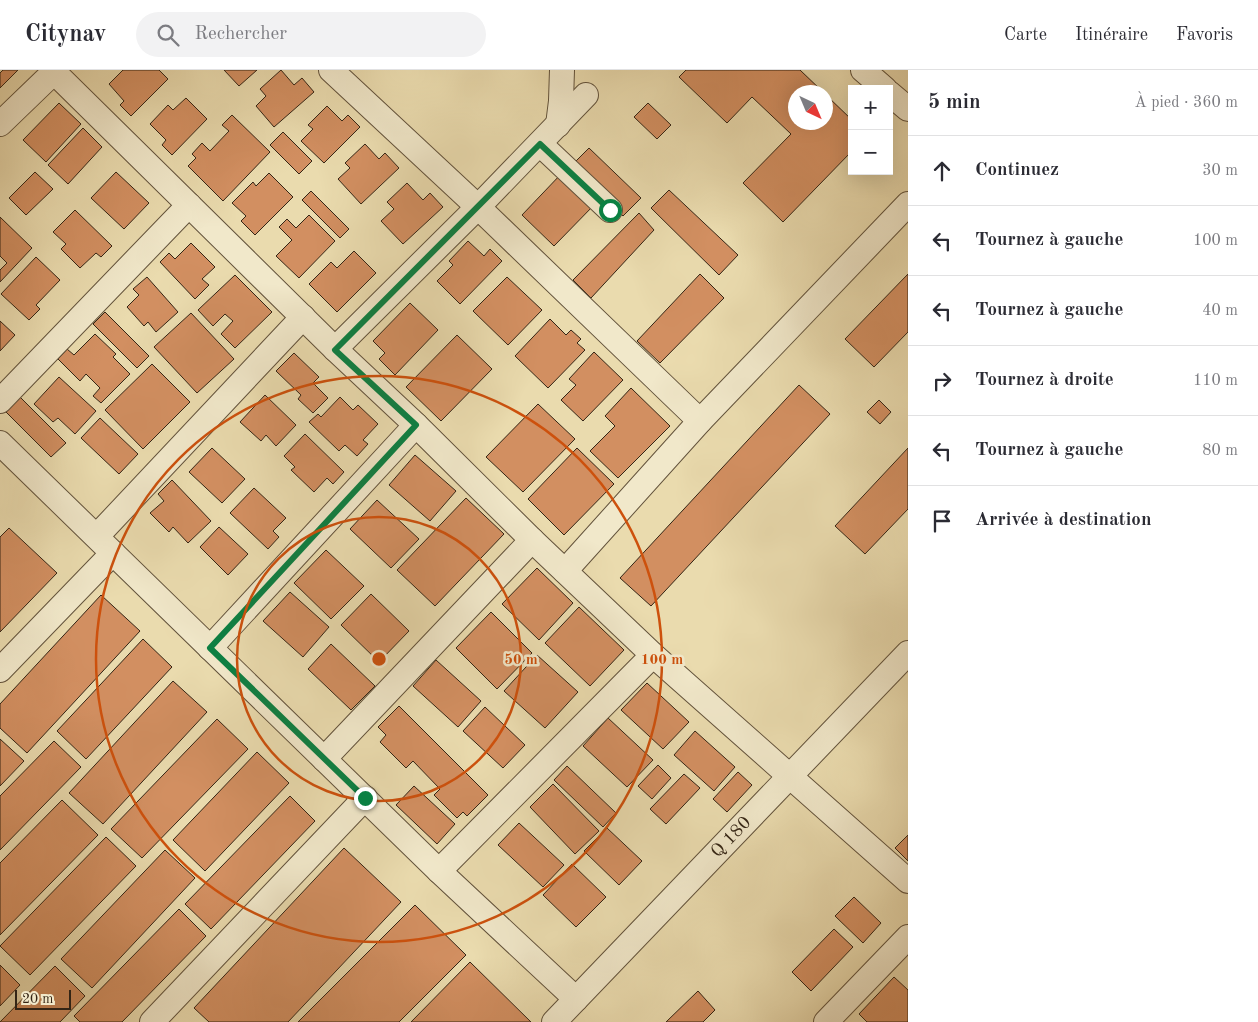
<!DOCTYPE html>
<html lang="fr">
<meta charset="utf-8">
<style>
:root{--surface:#fff;--page:#f2f2f3;--text:#2b2b33;--muted:#7c7c81;--line:#e1e1e2}
body{margin:0;font-family:"Old Standard TT",serif;background:var(--page);color:var(--text)}
.controls{position:absolute;right:15px;top:15px;display:grid;overflow:hidden;border-radius:0px;box-shadow:0 5px 20px #0002}
.controls button{width:45px;height:45px;display:grid;place-items:center;padding:0;border:0;border-bottom:1px solid var(--line);background:var(--surface);color:var(--text);font:25px sans-serif}
.compass{position:absolute;left:788px;top:15px;width:45px;height:45px;border-radius:50%;background:var(--surface);box-shadow:0 5px 20px #0002;rotate:136deg}
.scale{position:absolute;left:15px;bottom:12px;width:56px;box-sizing:border-box;padding-left:5px;border:2px solid #342515;border-top:0;font-size:14px;line-height:18px;white-space:nowrap;color:#342515;-webkit-text-stroke:4px #f1e8ca;paint-order:stroke}
.stop{position:absolute;width:15px;height:15px;margin:-11px;border:4px solid #0b8043;border-radius:50%;background:#fff}
.stop.end{background:#0b8043;border-color:#fff;box-shadow:0 1px 5px #0008}
.list{margin:0;padding:0;list-style:none}
h2{display:flex;justify-content:space-between;align-items:center;height:65px;margin:0;padding:0 20px;font-size:21px}
h2 small{font-size:16px;font-weight:400;color:var(--muted)}
.list li{display:grid;grid-template-columns:32px 1fr auto;gap:15px;align-items:center;box-sizing:border-box;height:70px;padding:0 20px;border-top:1px solid var(--line)}
.list b{display:block;font-size:19px;white-space:nowrap}
.list em{font-size:16px;font-style:normal;color:var(--muted)}
.icon{flex:none;width:28px;height:28px;fill:none;stroke:currentColor;stroke-width:2;stroke-linecap:round;stroke-linejoin:round}
.map{position:relative;flex:none;width:908px;height:952px;overflow:hidden}
header{display:flex;align-items:center;gap:30px;box-sizing:border-box;height:70px;padding:0 25px;background:var(--surface);border-bottom:1px solid var(--line)}
header strong{font-size:24px}
nav{display:flex;gap:28px;margin-inline-start:auto;font-size:18px}
.search{width:350px;height:45px;background:var(--page);display:flex;align-items:center;gap:12px;box-sizing:border-box;padding:0 18px;border-radius:28px;color:var(--muted);font-size:19px}
main{display:flex}
aside{flex:1;background:var(--surface)}
.map>svg:first-child{display:block}
.building{fill:#d28f61;stroke:#342515}
.lines{fill:none;stroke-linecap:round;stroke-linejoin:round}
.minor-casing{stroke:#62523b;stroke-width:26}
.minor{stroke:#f1e8ca;stroke-width:24}
.route{stroke:#0b8043;stroke-width:6}
.ring{fill:none;stroke:#cd510d;stroke-width:2.5}
.labels{text-anchor:middle;dominant-baseline:central;stroke-width:5;stroke-linejoin:round;paint-order:stroke}
.street-label{font-size:18px;fill:#342515;stroke:#f1e8ca}
.centre{fill:#cd510d;stroke:#f1e8ca;stroke-width:2.5}
.ring-label{font-size:15px;text-anchor:middle;font-weight:bold;fill:#cd510d;stroke:#f1e8ca;stroke-width:5;stroke-linejoin:round;paint-order:stroke}
</style>
<header>
<strong>Citynav</strong>
<div class="search"><svg class="icon" aria-label="search" viewBox="0 0 24 24"><circle cx="10" cy="10" r="6"/><path d="M15 15l6 6"/></svg>Rechercher</div>
<nav><a>Carte</a><a>Itinéraire</a><a>Favoris</a></nav>
</header>
<main>
<div class="map">
<svg width="908" height="952" viewBox="0 0 908 952">
<rect width="100%" height="100%" fill="#eadbae"/>
<filter id="stains"><feTurbulence type="fractalNoise" baseFrequency=".004" numOctaves="4"/><feColorMatrix values="0 0 0 0 .2 0 0 0 0 .09 0 0 0 0 .02 0 0 0 .5 -.17"/></filter>
<radialGradient id="worn" r=".72"><stop offset=".6" stop-color="#630" stop-opacity="0"/><stop offset="1" stop-color="#630" stop-opacity=".3"/></radialGradient>
<path class="building" d="M3 0H18L0 18V3Z
M123 0H159L168 9 131 46 120 35 124 31 109 14Z
M224 0H257L239 16Z
M281 0 294 15 302 8 314 22 274 57 256 36 266 26 260 19Z
M686 0H800L823 22H796V52H826V25L852 50V81L783 152 743 113 791 64 752 27 727 53 679 7Z
M186 28 207 49 172 85 162 75 166 70 150 54 168 35 173 40Z
M59 33 81 54 46 92 23 70Z
M648 33 671 55 657 69 634 47Z
M327 36 342 51 348 45 360 57 324 93 301 71 313 59 308 55Z
M232 45 270 82 223 131 188 96 196 88 192 84 202 73 210 81 229 61 222 55Z
M83 58 102 77 68 114 48 95Z
M283 62 312 91 299 104 270 75Z
M365 74 379 89 385 83 399 98 361 134 338 109 350 98 345 93Z
M589 78 641 128 623 146 571 96Z
M35 102 53 119 26 145 9 128Z
M116 102 149 133 124 159 91 128Z
M269 103 293 127 255 165 241 151 246 146 232 133 253 112 256 116Z
M562 103 595 134 554 176 522 145Z
M407 113 423 130 430 123 443 137 403 174 381 151 394 139 387 132Z
M669 120 738 185 719 205 651 138Z
M311 121 349 159 340 168 302 130Z
M75 140 112 176 101 187 96 183 80 198 61 179 66 174 53 162Z
M639 143 654 160 591 228 573 210Z
M309 145 335 171 299 208 276 186 292 170 279 157 287 149 296 158Z
M0 147 32 178 0 212V200L7 193 0 186Z
M468 171 484 186 490 179 502 191 460 234 437 211 453 195 449 191Z
M191 173 215 197 202 209 209 215 195 229 160 192 169 183 175 189Z
M354 181 376 203 337 242 309 214 331 192 337 198Z
M36 187 60 210 36 235 40 239 29 250 1 224Z
M700 204 724 228 660 293 637 271Z
M908 204V262L874 297 845 269Z
M235 205 272 242 235 278 221 264 233 251 225 244 213 256 198 240Z
M147 207 178 242 156 262 148 252 144 256 127 237 139 225 133 219Z
M507 207 542 240 508 275 473 241Z
M410 233 438 260 395 305 379 289 385 283 373 271Z
M105 242 149 286 137 298 93 254Z
M191 243 234 289 197 323 154 277Z
M550 249 566 265 571 260 581 269 577 273 585 280 548 318 515 286Z
M0 251 15 265 0 281Z
M95 264 116 284 113 287 130 304 101 333 93 326 100 318 86 304 80 311 58 289 67 279 74 285Z
M457 265 492 299 441 351 406 317Z
M594 282 623 310 583 351 561 330 576 315 569 309Z
M294 283 319 307 313 313 328 328 313 343 298 329 301 325 276 301Z
M152 294 190 332 143 379 105 340Z
M59 307 96 341 75 364 58 348 53 352 34 334Z
M799 315 830 344 651 536 620 508Z
M631 318 670 356 618 408 590 381 615 356 605 346Z
M265 325 296 355 276 376 266 365 261 371 240 352Z
M19 326 66 373 51 387 5 341Z
M340 327 353 340 358 335 378 354 363 370 368 374 357 386 345 375 339 381 309 352 318 344 321 347Z
M879 330 891 342 880 354 867 342Z
M538 334 575 369 523 422 486 387Z
M100 348 138 384 119 404 81 368Z
M305 364 344 402 333 414 327 408 314 422 291 400 295 397 284 386Z
M212 378 245 409 222 433 189 402Z
M577 378 614 414 564 465 528 429Z
M908 378V439L865 484 835 456Z
M415 385 456 421 430 451 389 415Z
M172 410 211 451 188 473 173 457 169 462 150 443 164 431 158 424Z
M254 418 286 448 273 461 279 467 268 479 230 443Z
M466 428 504 464 435 536 397 500Z
M377 430 419 469 391 498 350 459Z
M219 457 248 484 228 505 200 477Z
M9 458 57 503 0 562V467Z
M326 480 364 516 331 549 294 513Z
M537 498 573 533 539 570 502 534Z
M290 522 329 557 303 587 263 551Z
M371 524 409 561 379 592 341 555Z
M101 525 140 561 27 683 0 658V634Z
M579 537 624 580 590 616 545 573Z
M491 542 532 583 497 619 456 578Z
M143 569 172 597 86 689 57 661Z
M331 574 375 616 351 640 308 599Z
M537 585 578 622 545 658 504 621Z
M436 590 481 631 458 657 413 616Z
M173 611 207 642 103 754 69 723Z
M647 613 689 652 663 679 621 640Z
M399 636 488 725 467 746 463 742 457 748 434 725 440 719 413 691 406 698 380 672 386 665 378 657Z
M485 637 525 675 503 698 463 661Z
M608 648 653 690 627 717 583 676Z
M217 649 248 679 142 788 111 759Z
M695 661 735 697 714 721 674 685Z
M0 669 24 691 0 716Z
M54 671 81 697 0 780V726Z
M257 682 289 713 205 801 173 770Z
M658 695 671 708 652 729 638 716Z
M567 696 616 743 603 757 554 710Z
M738 702 752 715 727 742 713 729Z
M684 704 700 718 666 754 650 739Z
M553 714 599 761 575 784 530 737Z
M414 716 455 754 437 774 396 735Z
M290 726 315 751 211 859 185 834Z
M62 730 98 765 0 865V793Z
M519 753 564 795 543 817 498 775Z
M607 758 642 791 619 815 584 781Z
M908 765V791L895 778Z
M106 767 136 796 30 905 0 876Z
M344 778 401 832 288 952H209L194 938Z
M165 780 195 808 92 918 61 889Z
M572 794 606 827 576 857 543 825Z
M854 827 881 853 863 873 835 846Z
M415 835 466 885 399 952H298Z
M179 839 206 866 122 952H80L74 946Z
M834 859 853 877 811 921 792 902Z
M470 892 531 952H411Z
M0 895 20 915 0 936Z
M55 896 85 926 60 952H0Z
M894 907 908 920V952H867L859 944Z
M698 921 715 940 703 952H666Z"/>
<g class="lines">
<defs>
<g id="minor">
<path d="M331 0 478 137 700 351"/>
<path d="M863 0 885 19"/>
<path d="M54 2 335 279 416 355 532 470 653 585 908 811"/>
<path d="M889 23 908 39"/>
<path d="M0 54 56 0"/>
<path d="M558 55 561 31 562 0"/>
<path d="M540 74 610 140"/>
<path d="M335 279 478 137 586 25"/>
<path d="M0 331 189 135"/>
<path d="M0 373 439 801 576 929"/>
<path d="M97 466 303 247"/>
<path d="M565 501 700 351 908 134"/>
<path d="M210 578 416 355"/>
<path d="M0 600 113 483"/>
<path d="M324 689 532 470"/>
<path d="M439 801 653 585"/>
<path d="M152 952 365 728"/>
<path id="s1" d="M554 952 908 583"/>
<path d="M826 952 908 867"/>
</g>
</defs>
<use href="#minor" class="minor-casing"/>
<use href="#minor" class="minor"/>
</g>
<g class="lines">
<path class="route" d="M365 728 210 578 416 355 335 280 540 74 610 140"/>
</g>
<g class="ring">
<circle cx="379" cy="589" r="142"/>
<circle cx="379" cy="589" r="283"/>
</g>
<g class="labels">
<g class="street-label">
<text stroke="none"><textPath href="#s1" startOffset="256">Q 180</textPath></text>
</g>
</g>
<circle cx="379" cy="589" r="8" class="centre"/>
<g class="ring-label">
<text x="521" y="594">50 m</text>
<text x="662" y="594">100 m</text>
</g>
<rect width="100%" height="100%" filter="url(#stains)"/>
<rect width="100%" height="100%" fill="url(#worn)"/>
</svg>
<div class="controls">
<button>+</button>
<button>−</button>
</div>
<svg class="compass" viewBox="-18 -18 36 36"><path d="M0-13l5 13h-10z" fill="#e53935"/><path d="M0 13l5-13h-10z" fill="#7c7c81"/></svg>
<div class="scale">20 m</div>
<div class="stop" style="left:610px;top:140px"></div>
<div class="stop end" style="left:365px;top:728px"></div>
</div>
<aside>
<h2>5 min<small>À pied · 360 m</small></h2>
<ul class="list">
<li><svg class="icon" aria-label="ahead" viewBox="0 0 24 24"><path d="M12 20V5M6 11l6-6 6 6"/></svg><div><b>Continuez</b></div><em>30 m</em></li>
<li><svg class="icon" aria-label="left" viewBox="0 0 24 24"><path d="M17 20v-9H6M10 6l-5 5 5 5"/></svg><div><b>Tournez à gauche</b></div><em>100 m</em></li>
<li><svg class="icon" aria-label="left" viewBox="0 0 24 24"><path d="M17 20v-9H6M10 6l-5 5 5 5"/></svg><div><b>Tournez à gauche</b></div><em>40 m</em></li>
<li><svg class="icon" aria-label="right" viewBox="0 0 24 24"><path d="M7 20v-9h11M14 6l5 5-5 5"/></svg><div><b>Tournez à droite</b></div><em>110 m</em></li>
<li><svg class="icon" aria-label="left" viewBox="0 0 24 24"><path d="M17 20v-9H6M10 6l-5 5 5 5"/></svg><div><b>Tournez à gauche</b></div><em>80 m</em></li>
<li><svg class="icon" aria-label="arrive" viewBox="0 0 24 24"><path d="M6 21V4h12l-3 4 3 4H6"/></svg><div><b>Arrivée à destination</b></div></li>
</ul>
</aside>
</main>
